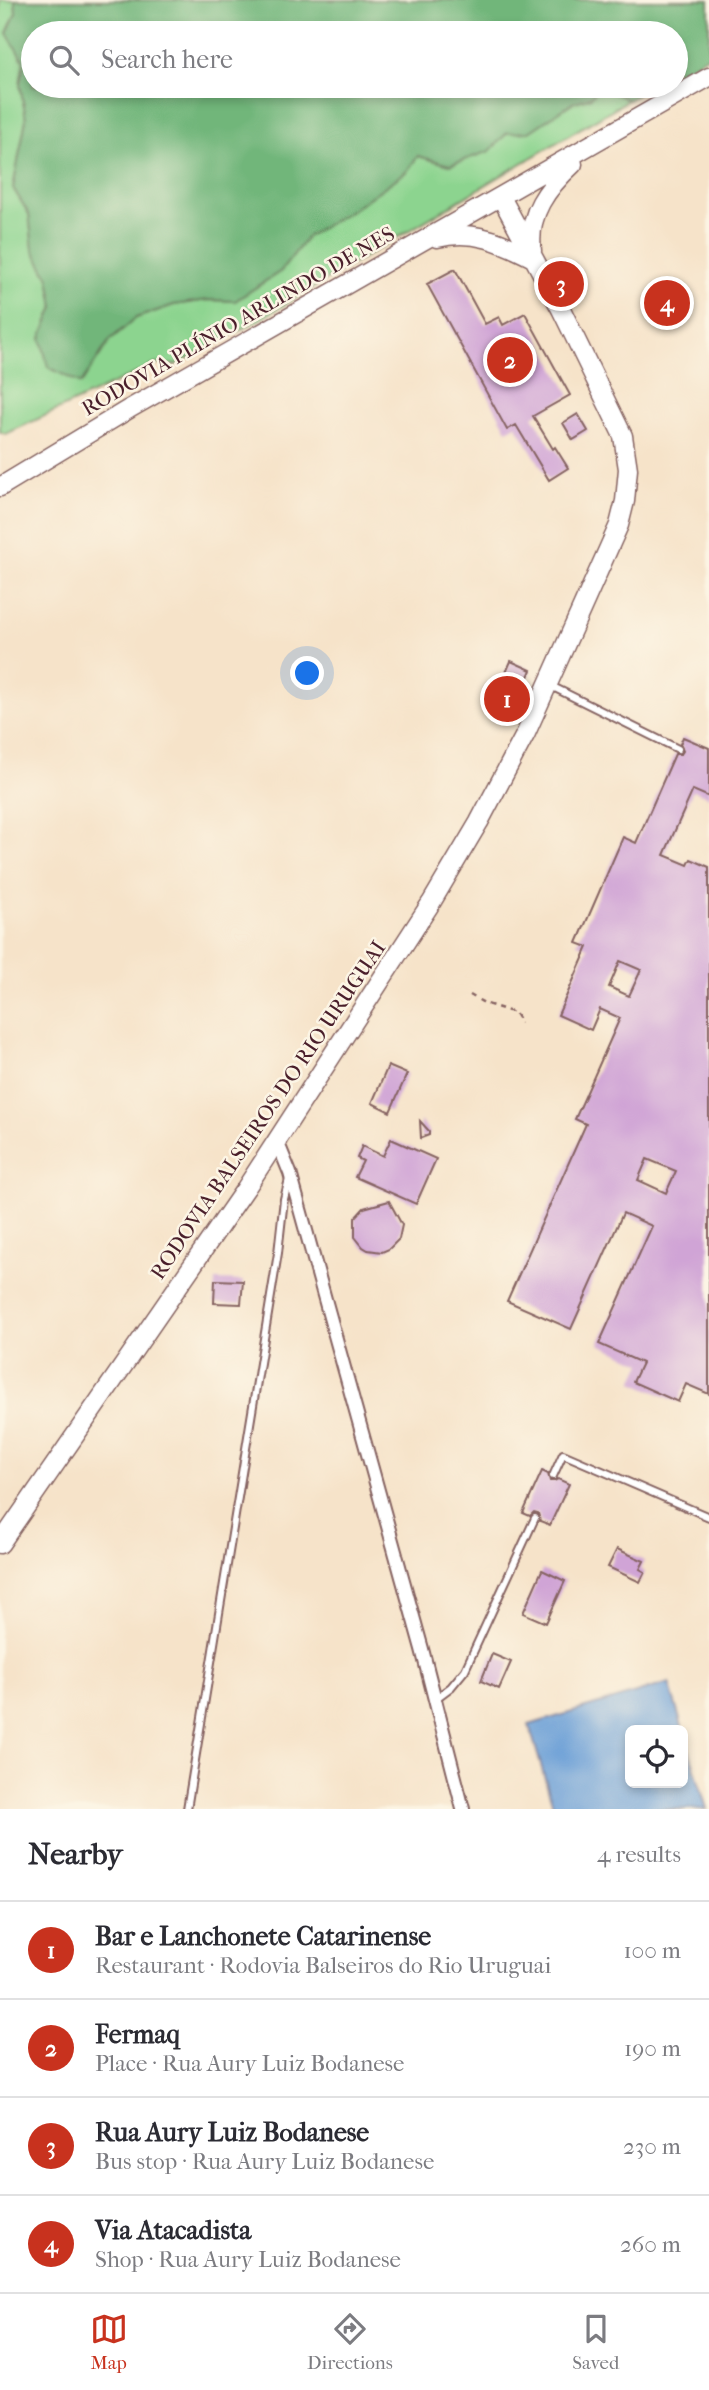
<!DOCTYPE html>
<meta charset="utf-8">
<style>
:root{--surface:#fff;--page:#f7f7f7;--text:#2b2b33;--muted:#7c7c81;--line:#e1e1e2;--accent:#c8321e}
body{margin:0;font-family:"IM FELL French Canon",serif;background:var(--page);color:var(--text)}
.controls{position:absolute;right:21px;bottom:21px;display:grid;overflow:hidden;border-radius:10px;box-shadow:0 4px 10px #0003}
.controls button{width:63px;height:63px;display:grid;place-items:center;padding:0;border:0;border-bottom:2px solid var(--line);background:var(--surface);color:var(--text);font:35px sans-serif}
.you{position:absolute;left:308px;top:674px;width:24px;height:24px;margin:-18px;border:5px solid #fff;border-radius:50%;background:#1a73e8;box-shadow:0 0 0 10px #1a73e833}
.badge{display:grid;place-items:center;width:46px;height:46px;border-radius:50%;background:var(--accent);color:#fff;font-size:23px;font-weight:700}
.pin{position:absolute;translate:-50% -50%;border:4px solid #fff;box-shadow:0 2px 7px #0006}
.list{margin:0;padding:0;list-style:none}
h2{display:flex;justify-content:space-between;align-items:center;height:91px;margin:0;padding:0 28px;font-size:30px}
h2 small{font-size:23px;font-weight:400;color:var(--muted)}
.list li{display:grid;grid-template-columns:46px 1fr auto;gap:21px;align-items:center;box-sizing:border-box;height:98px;padding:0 28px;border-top:2px solid var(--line)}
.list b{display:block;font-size:26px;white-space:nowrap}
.list p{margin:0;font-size:23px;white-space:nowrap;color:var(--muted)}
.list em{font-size:23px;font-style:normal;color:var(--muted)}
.icon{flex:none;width:38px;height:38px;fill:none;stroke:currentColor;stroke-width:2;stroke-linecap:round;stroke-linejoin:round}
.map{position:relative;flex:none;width:709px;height:1809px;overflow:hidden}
.search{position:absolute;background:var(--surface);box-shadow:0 4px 10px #0003;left:21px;right:21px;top:21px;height:77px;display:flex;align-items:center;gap:18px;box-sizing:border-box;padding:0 24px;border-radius:38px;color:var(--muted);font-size:26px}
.sheet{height:483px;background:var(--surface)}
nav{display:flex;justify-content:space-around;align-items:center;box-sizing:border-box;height:98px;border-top:2px solid var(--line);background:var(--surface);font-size:19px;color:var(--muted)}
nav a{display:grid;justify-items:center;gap:4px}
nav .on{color:var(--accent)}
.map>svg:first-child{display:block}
.green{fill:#8cd48f;stroke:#6b7a5d;stroke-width:2}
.forest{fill:#71b67a;stroke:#5e6a52;stroke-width:2}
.water{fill:#6a9fd7;stroke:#5a5f81;stroke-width:2;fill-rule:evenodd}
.building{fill:#d0a4d6;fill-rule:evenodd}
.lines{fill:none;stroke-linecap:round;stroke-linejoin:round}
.lane-casing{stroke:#866462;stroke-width:10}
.street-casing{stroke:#866462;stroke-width:16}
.secondary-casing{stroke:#866462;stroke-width:21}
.path{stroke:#866462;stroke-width:2.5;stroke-dasharray:5 5;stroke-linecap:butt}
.lane{stroke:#fff;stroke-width:6}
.street{stroke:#fff;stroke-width:12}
.secondary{stroke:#fff;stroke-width:18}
.labels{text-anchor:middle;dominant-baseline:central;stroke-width:5;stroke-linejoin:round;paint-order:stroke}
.street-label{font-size:21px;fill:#4a1f2b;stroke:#fcf5e5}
</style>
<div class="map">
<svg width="709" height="1809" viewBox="0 0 709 1809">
<rect width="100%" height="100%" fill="#fcf5e5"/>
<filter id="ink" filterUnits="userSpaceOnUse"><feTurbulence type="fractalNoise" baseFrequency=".0143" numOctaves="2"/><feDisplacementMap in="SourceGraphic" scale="14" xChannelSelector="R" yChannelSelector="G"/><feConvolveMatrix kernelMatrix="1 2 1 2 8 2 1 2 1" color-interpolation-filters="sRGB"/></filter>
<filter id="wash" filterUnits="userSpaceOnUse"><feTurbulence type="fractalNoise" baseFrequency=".00686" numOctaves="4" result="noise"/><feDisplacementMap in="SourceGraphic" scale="28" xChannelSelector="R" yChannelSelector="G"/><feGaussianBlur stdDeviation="1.57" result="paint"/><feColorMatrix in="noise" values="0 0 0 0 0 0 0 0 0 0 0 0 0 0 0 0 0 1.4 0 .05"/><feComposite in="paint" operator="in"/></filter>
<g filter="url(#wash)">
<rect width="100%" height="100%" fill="#f6e3c9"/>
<path class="green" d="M0 0H15L16 13 7 33 24 62 20 84 26 119 13 188 29 214 33 249 49 278 54 307 41 338 80 384 110 340 136 318 174 305 208 300 235 301 281 271 308 236 350 211 407 171 418 156 450 165 489 151 507 132H529L572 103 591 97 600 86 628 100 259 320 176 365 156 364 6 434 0 432Z"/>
<path class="forest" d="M15 0H709V55L676 74V33H33V86H600L591 97 572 103 529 132 507 133 490 151 450 165 418 156 407 171 350 211 308 236 281 271 235 301 208 300 174 305 136 318 110 340 81 384 48 367 41 338 54 307 49 278 33 249 29 214 13 188 26 119 20 84 24 62 7 33 16 13Z
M601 86H653L628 100Z"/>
<path class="water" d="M669 1683 707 1809H554L529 1725ZM630 1730H683V1783H630Z"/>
<g id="blocks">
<path class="building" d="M455 269 485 324 499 317 503 325 525 313 570 395 533 416 553 449 555 447 568 468 549 480 516 425 507 430 427 284Z
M578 414 588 431 573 440 563 423Z
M511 661 531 670 509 719 490 710 506 678 504 677Z
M683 737 709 748V797L693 790 664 855 688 865 691 859 709 867V1394L686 1384 678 1402 633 1382 642 1363 599 1344 652 1226 623 1213 571 1329 507 1301 586 1124 575 1119 620 1018 600 1009 591 1030 558 1015 588 947 577 943 623 837 636 843 675 754H681L683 751 680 744ZM620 961 641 970 629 996 609 987ZM647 1159 676 1171 666 1193 638 1180Z
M388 1066 407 1074 390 1112 372 1103Z
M420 1121 429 1131V1135L421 1138Z
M391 1139 436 1159 416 1204 355 1177 363 1161 357 1158 362 1146 383 1156Z
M389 1201 402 1225 399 1239 389 1249 382 1252 368 1250 363 1247 355 1237V1218L364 1208Z
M215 1280 243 1281 241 1304 214 1303Z
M542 1471 548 1474 550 1481H554L558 1479 569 1484 550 1525 540 1521 538 1513 534 1512 530 1516 523 1513Z
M617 1549 644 1561 640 1569 645 1572 640 1582 608 1567Z
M542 1570 565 1581 546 1623 523 1613Z
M492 1654 511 1662 499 1689 481 1681Z"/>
</g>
</g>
<g filter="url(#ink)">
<use href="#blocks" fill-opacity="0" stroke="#866462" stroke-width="2"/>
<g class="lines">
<defs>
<path id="lane" d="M549 685 678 749
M553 1476 563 1454 709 1517
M435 1699 451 1687 465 1670 535 1518
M187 1809 278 1253 284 1199 289 1179"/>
<path id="street" d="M277 1141 290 1173 422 1649 463 1809"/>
<path id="secondary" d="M437 238C473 229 502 242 533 258
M532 251C527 214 547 188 573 164
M0 487 129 409 709 77
M0 1544 246 1188 431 903 479 822 526 733 619 525 625 501 628 469 623 436 561 309 501 197"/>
</defs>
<use href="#lane" class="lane-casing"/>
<use href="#street" class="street-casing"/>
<use href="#secondary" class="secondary-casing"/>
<path class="path" d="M470 995 484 1003 515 1013 521 1023"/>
<use href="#lane" class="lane"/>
<use href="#street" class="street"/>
<use href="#secondary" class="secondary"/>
</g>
</g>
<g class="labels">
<g class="street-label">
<text transform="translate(238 321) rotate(-30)">RODOVIA PLÍNIO ARLINDO DE NES</text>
<text transform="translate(268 1110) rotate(-56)">RODOVIA BALSEIROS DO RIO URUGUAI</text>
</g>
</g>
</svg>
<div class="controls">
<button><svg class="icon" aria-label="locate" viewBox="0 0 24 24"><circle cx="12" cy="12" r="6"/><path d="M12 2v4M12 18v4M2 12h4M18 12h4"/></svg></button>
</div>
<div class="you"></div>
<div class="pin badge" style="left:507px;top:699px">1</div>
<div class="pin badge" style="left:510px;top:360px">2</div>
<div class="pin badge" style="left:561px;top:284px">3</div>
<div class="pin badge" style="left:667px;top:303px">4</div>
<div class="search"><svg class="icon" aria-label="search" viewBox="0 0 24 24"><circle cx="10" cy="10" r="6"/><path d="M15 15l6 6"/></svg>Search here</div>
</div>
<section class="sheet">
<h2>Nearby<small>4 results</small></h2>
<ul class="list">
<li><span class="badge">1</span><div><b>Bar e Lanchonete Catarinense</b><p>Restaurant · Rodovia Balseiros do Rio Uruguai</p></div><em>100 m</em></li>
<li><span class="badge">2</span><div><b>Fermaq</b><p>Place · Rua Aury Luiz Bodanese</p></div><em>190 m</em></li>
<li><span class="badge">3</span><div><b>Rua Aury Luiz Bodanese</b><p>Bus stop · Rua Aury Luiz Bodanese</p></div><em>230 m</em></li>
<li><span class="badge">4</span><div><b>Via Atacadista</b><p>Shop · Rua Aury Luiz Bodanese</p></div><em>260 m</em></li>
</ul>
</section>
<nav>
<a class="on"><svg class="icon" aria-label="map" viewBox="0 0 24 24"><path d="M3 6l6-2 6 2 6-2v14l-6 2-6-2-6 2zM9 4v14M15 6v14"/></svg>Map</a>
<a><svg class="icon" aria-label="directions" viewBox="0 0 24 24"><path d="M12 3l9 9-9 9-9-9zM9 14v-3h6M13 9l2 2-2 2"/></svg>Directions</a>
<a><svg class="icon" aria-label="saved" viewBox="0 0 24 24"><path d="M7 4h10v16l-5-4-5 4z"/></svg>Saved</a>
</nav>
